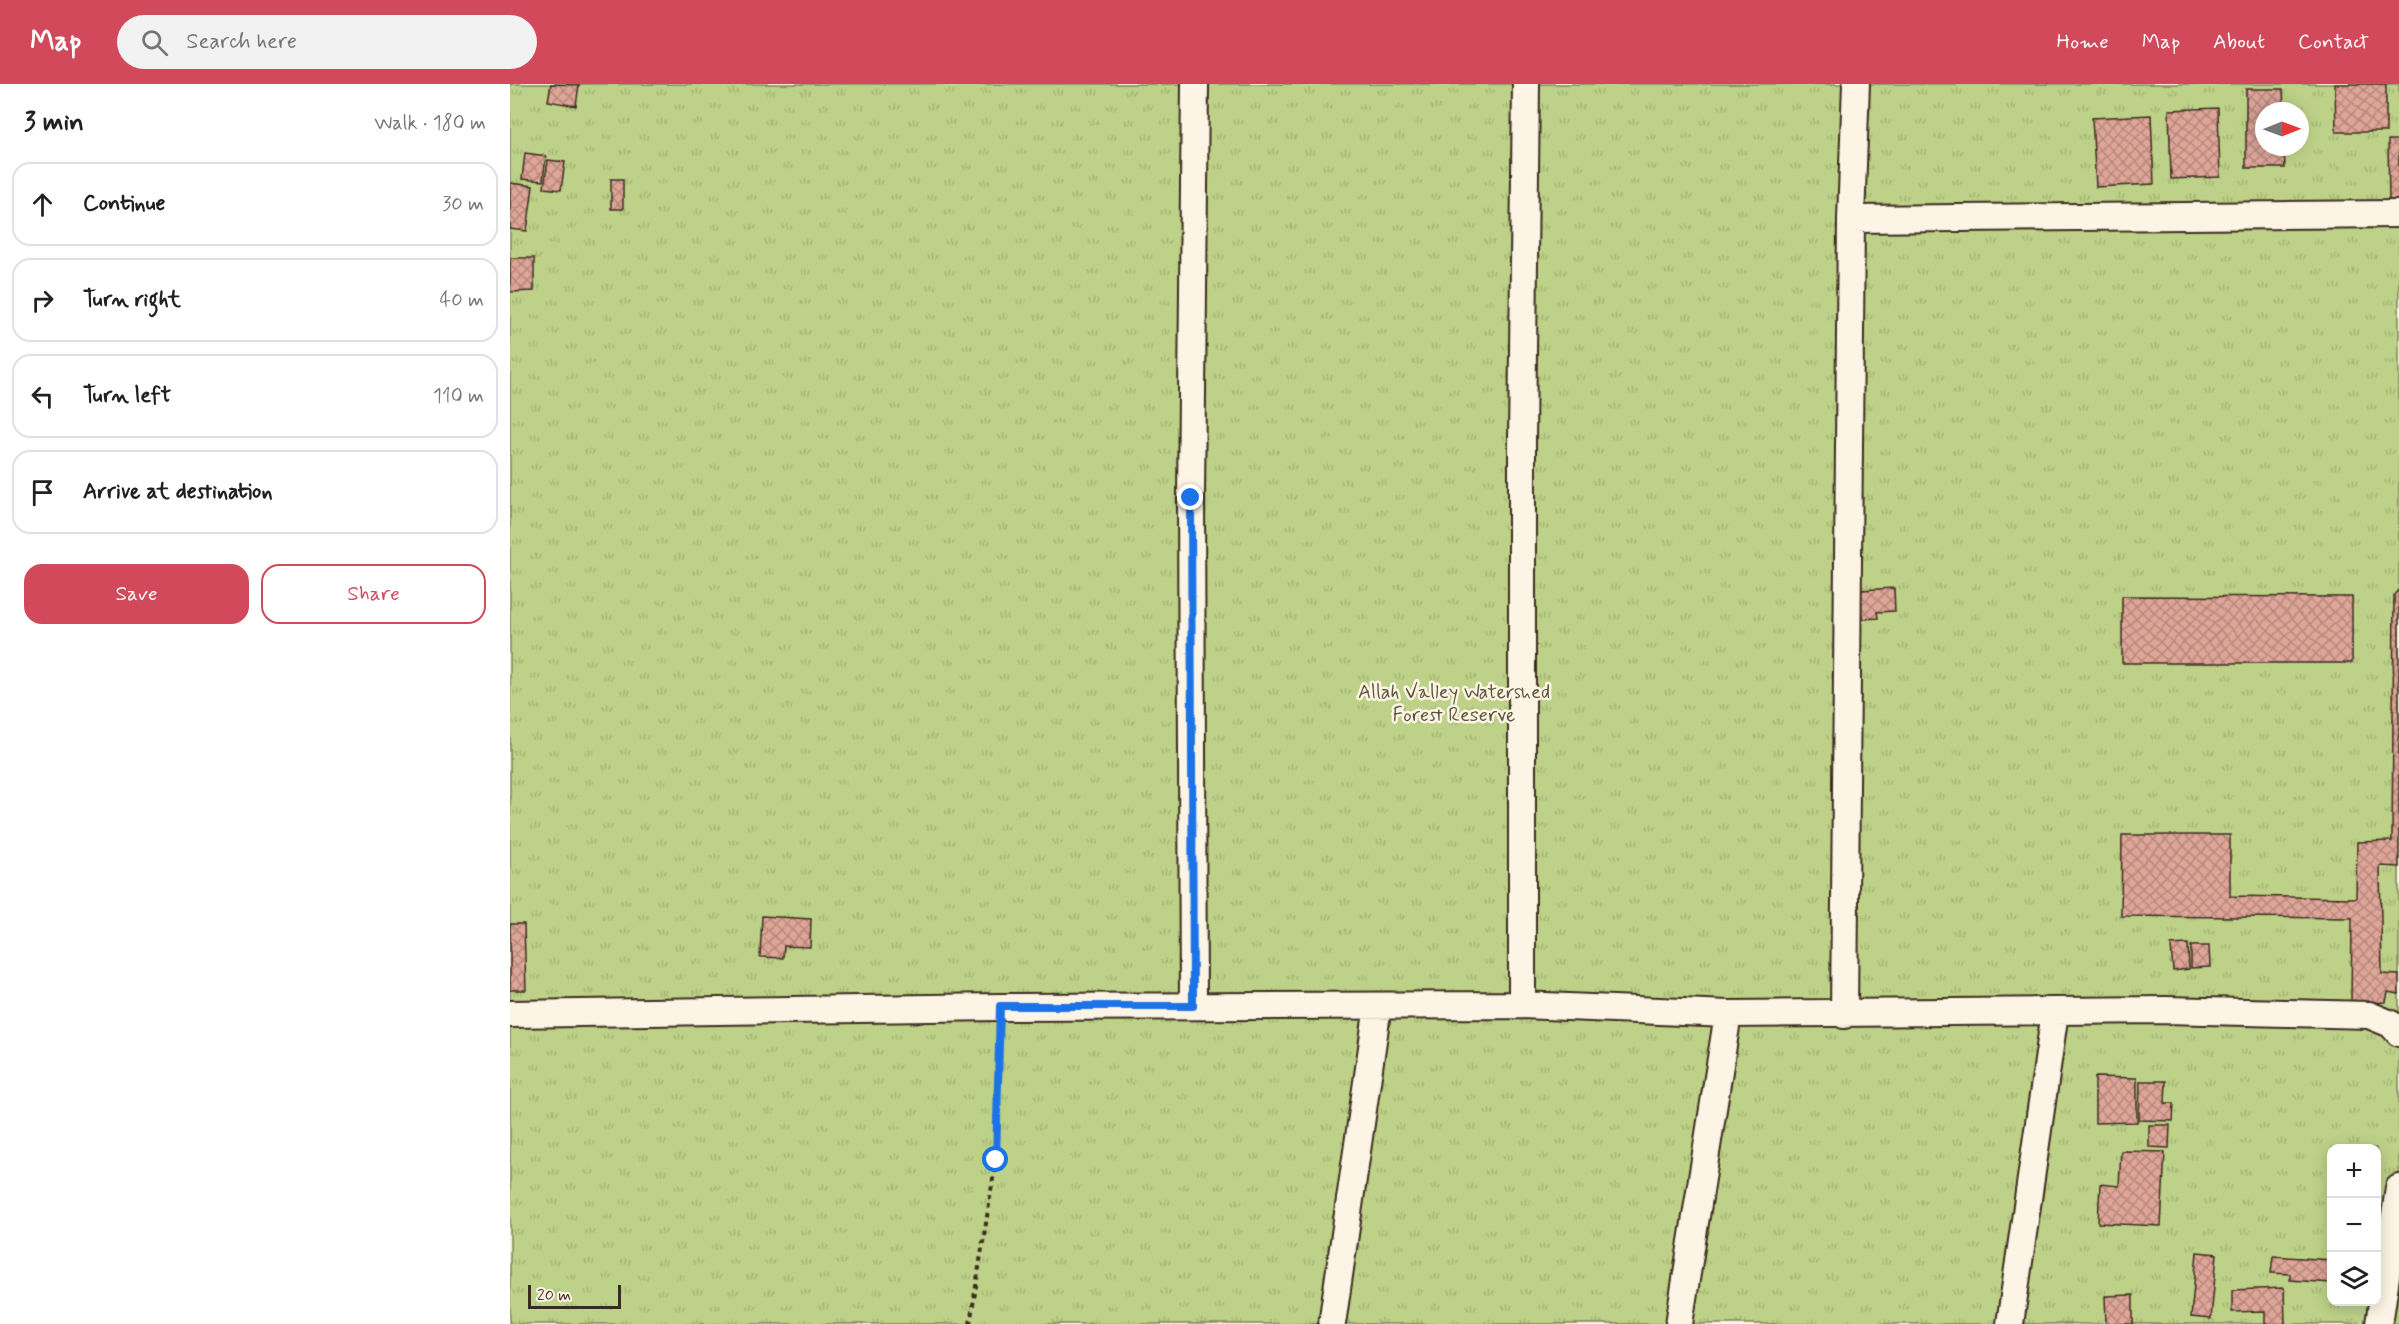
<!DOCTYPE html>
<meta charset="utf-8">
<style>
:root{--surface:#fff;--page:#f2f2f2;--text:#202124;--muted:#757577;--line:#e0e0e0;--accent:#d1495b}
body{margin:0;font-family:Mynerve,sans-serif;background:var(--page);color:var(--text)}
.controls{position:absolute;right:18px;bottom:18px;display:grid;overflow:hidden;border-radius:12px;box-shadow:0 3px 15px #0003}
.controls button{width:54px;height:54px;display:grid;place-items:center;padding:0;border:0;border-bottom:2px solid var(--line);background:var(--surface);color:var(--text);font:30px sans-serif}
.compass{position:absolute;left:1745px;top:18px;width:54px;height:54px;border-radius:50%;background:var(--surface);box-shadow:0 3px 15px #0003;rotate:89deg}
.scale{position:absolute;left:18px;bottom:15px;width:93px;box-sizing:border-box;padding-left:6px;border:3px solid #3b2a1e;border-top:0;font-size:16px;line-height:21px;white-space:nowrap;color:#3b2a1e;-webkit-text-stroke:4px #fcf5e5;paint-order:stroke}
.stop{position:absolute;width:18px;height:18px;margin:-14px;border:4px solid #1a73e8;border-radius:50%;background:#fff}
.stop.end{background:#1a73e8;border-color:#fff;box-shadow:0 2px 6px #0008}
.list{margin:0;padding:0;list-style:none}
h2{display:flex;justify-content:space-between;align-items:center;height:78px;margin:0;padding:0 24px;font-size:26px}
h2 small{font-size:20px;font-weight:400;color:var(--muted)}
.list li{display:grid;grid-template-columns:39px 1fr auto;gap:18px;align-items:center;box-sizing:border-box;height:84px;margin:0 12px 12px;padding:0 12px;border:2px solid var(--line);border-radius:18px}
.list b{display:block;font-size:22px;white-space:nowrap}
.list em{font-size:20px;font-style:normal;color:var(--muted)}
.actions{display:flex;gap:12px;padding:18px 24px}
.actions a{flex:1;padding:14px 0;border:2px solid var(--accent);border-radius:18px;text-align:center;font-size:21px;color:var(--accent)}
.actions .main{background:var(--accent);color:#fff}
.icon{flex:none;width:33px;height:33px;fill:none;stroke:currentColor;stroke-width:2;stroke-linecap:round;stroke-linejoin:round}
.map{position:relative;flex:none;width:1889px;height:1240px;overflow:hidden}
header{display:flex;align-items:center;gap:36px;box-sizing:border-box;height:84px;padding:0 30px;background:var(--accent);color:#fff}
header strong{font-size:28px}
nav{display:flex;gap:33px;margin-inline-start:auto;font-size:21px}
.search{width:420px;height:54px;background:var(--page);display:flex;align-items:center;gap:15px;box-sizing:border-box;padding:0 21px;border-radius:33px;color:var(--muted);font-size:22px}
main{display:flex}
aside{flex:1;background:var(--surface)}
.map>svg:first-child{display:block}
.park{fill:url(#park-tufts);stroke:#7c7e53;stroke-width:1.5;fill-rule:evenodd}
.building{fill:url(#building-cross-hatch);stroke:#3b2a1e;stroke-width:1.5}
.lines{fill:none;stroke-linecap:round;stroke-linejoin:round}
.street-casing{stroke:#3b2a1e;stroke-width:30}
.path{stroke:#3b2a1e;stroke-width:4;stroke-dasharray:4.5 4.5;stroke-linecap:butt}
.street{stroke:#fcf5e5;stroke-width:26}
.route{stroke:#1a73e8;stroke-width:8}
.labels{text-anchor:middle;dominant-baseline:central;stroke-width:5;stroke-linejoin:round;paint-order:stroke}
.park-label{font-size:20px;fill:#5c5438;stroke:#fcf5e5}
</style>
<header>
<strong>Map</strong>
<div class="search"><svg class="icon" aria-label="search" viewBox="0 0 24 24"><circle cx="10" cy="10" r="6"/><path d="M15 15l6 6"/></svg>Search here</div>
<nav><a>Home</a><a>Map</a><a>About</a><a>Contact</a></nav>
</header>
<main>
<aside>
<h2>3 min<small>Walk · 180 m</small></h2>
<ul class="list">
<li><svg class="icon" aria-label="ahead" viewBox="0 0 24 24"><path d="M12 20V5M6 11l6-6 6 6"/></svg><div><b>Continue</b></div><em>30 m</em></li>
<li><svg class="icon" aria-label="right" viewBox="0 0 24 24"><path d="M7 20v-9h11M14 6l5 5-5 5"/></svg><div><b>Turn right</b></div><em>40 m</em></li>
<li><svg class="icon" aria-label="left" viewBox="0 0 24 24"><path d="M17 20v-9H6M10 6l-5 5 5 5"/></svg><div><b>Turn left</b></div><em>110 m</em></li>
<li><svg class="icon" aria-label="arrive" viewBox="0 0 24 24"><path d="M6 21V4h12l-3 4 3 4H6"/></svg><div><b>Arrive at destination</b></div></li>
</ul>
<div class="actions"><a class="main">Save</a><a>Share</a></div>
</aside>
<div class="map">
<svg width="1889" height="1240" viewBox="0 0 1889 1240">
<defs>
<pattern id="park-tufts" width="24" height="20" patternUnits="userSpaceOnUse" patternTransform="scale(1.5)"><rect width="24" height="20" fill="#bdd288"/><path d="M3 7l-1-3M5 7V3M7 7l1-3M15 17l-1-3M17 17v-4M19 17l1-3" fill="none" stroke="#a3b475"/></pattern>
<pattern id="building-cross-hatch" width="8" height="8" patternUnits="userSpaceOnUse" patternTransform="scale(1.5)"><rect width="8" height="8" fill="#dea598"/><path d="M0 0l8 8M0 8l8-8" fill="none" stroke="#b5877b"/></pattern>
</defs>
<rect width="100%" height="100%" fill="#fcf5e5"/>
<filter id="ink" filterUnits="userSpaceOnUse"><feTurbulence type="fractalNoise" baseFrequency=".0167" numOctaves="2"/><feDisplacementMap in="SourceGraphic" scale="12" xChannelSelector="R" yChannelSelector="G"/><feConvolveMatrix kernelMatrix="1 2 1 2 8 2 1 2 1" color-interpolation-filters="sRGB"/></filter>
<g filter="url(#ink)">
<path class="park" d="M0 0H1889V1240H0ZM1754 27H1790V63H1754ZM1822 1064H1866V1218H1822Z"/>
<path class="building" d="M41 0 69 1 66 22 38 17Z
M1825 0H1876V48H1826Z
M1736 5H1773L1774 27H1754V63H1774L1775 84H1736Z
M1708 24 1710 93 1661 95 1659 26Z
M1641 31 1644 100 1586 103 1582 34Z
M1878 56H1889V117H1879Z
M15 69 36 72 33 97 12 95Z
M38 76 55 78 51 106 34 104Z
M101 95H113V125H101Z
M0 99 23 102 17 147 0 145Z
M0 174H24V207L0 208Z
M1384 504 1385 527 1367 528 1368 534 1352 535 1350 506Z
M1889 505V783L1870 782 1872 890 1889 891V910L1878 908 1876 918 1841 920 1842 834 1611 832 1612 751H1720V812L1846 814 1847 758 1882 757 1884 511Z
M1612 512 1842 513V579H1612Z
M252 832 301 835 300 863 274 862 273 874 250 873Z
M0 840H14L16 906H0Z
M1678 860 1679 885 1663 887 1661 861Z
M1681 862H1699L1700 883 1681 884Z
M1585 993 1627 994V1038L1585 1039Z
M1630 997H1656L1655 1019H1664L1663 1037 1629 1036Z
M1639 1041H1660L1659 1064 1639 1063Z
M1611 1067 1655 1068 1651 1142 1588 1139 1590 1100 1609 1102Z
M1687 1168 1707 1170 1701 1235 1681 1233Z
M1763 1172 1822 1176 1821 1199 1780 1196V1190L1761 1189Z
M1774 1204 1775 1240H1755V1227L1722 1228V1206Z
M1623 1211V1240H1596L1595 1212Z"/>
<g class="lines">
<defs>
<path id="street" d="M1341 135 1889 130
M1012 921V358L1016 0
M683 922 681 414 685 0
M0 930 490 923 1012 921 1218 930 1656 926 1859 931 1881 940 1889 949
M1334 931 1341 135 1346 0
M822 1240 868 922
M1169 1240 1218 930
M1500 1240 1545 928
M1869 1240 1889 1104"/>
</defs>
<use href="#street" class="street-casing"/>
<path class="path" d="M460 1240 486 1076 489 950"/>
<use href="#street" class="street"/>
</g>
</g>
<g class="lines" filter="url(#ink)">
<path class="route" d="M486 1076 490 922H683L681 414"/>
</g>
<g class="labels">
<g class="park-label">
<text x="944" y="608">Allah Valley Watershed<tspan x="944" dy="23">Forest Reserve</tspan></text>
</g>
</g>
</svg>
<div class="controls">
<button>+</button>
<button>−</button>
<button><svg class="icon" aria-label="layers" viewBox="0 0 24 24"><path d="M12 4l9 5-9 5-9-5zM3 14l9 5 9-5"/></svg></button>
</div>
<svg class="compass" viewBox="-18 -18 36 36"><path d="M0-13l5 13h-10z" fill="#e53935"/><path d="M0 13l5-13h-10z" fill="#757577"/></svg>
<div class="scale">20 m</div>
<div class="stop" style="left:486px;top:1076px"></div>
<div class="stop end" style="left:681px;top:414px"></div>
</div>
</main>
